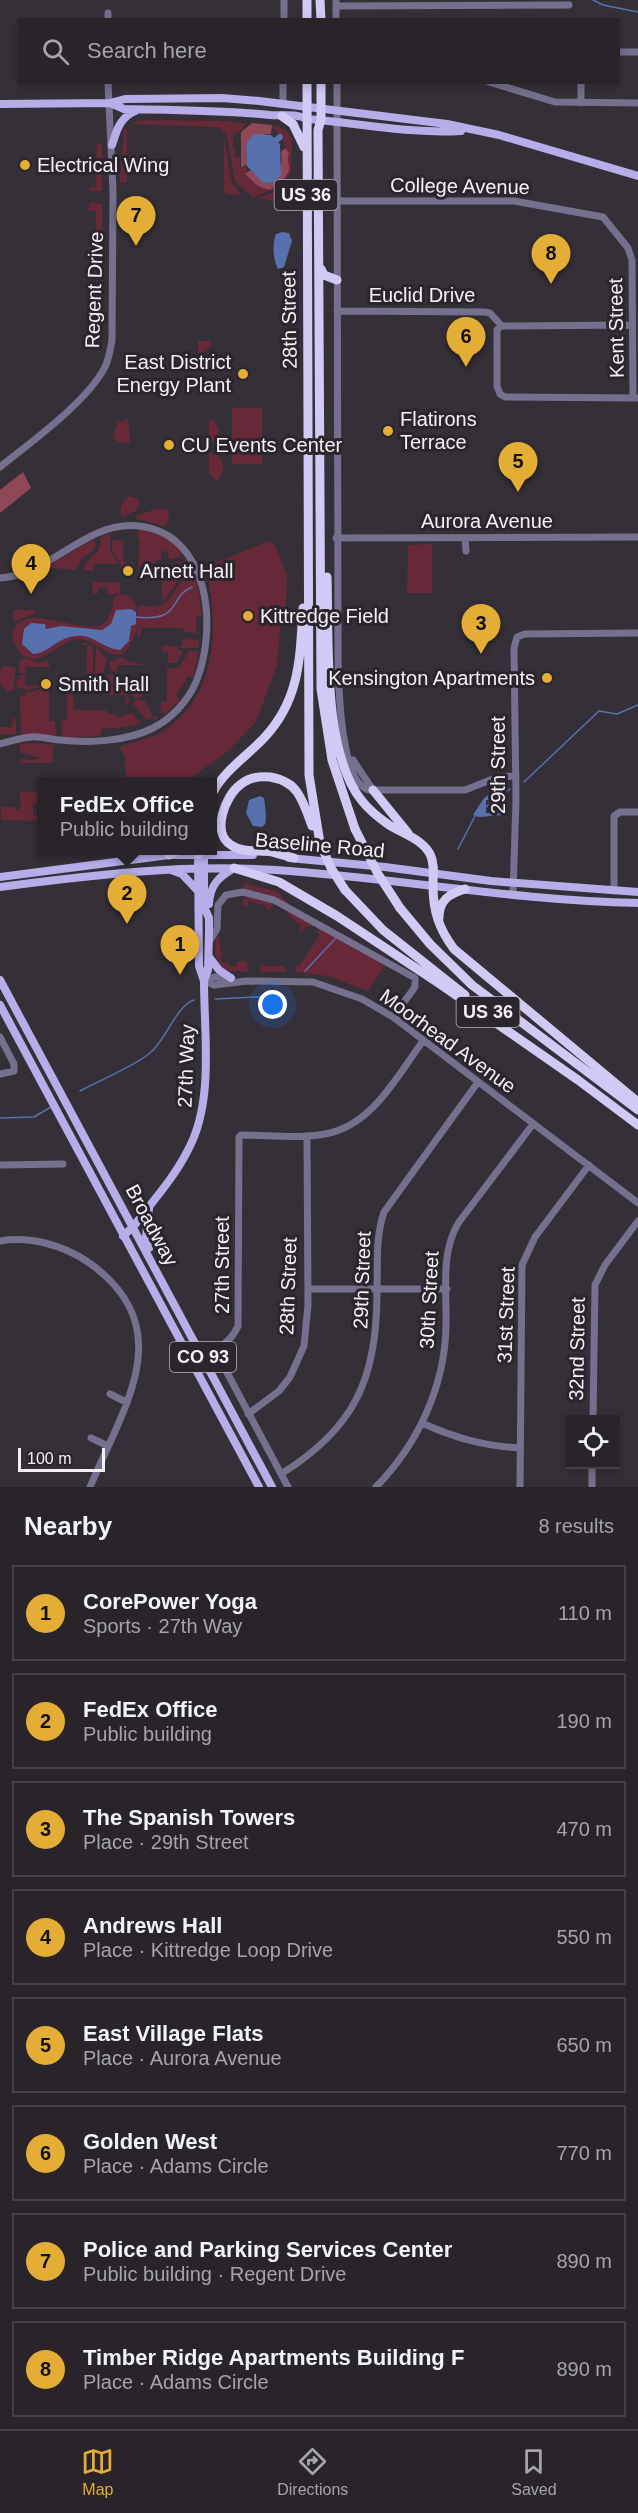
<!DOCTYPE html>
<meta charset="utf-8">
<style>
:root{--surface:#282429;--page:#343035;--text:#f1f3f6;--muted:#a5a4a8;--line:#444146;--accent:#e4ad35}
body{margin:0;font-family:Arial,sans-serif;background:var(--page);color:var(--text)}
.controls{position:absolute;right:18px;bottom:18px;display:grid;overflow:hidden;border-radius:0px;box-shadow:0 3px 9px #0003}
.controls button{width:54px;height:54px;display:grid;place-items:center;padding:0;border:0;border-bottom:2px solid var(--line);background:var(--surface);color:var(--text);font:30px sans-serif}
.scale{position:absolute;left:18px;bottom:15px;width:87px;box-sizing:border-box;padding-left:6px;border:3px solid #f4f1f6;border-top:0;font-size:16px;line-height:21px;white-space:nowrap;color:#f4f1f6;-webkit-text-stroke:4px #2b262d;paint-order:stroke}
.you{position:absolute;left:273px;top:1005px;width:21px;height:21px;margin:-15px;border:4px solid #fff;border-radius:50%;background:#1a73e8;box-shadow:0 0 0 9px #1a73e833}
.badge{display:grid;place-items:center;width:39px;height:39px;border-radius:50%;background:var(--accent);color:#111;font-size:20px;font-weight:700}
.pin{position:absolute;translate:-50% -50px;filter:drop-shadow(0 2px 3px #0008)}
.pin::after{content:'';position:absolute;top:32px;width:21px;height:18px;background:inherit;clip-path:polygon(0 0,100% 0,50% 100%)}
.popup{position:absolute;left:37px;top:777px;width:180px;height:78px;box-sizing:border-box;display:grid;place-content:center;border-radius:0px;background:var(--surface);filter:drop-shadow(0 2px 4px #0005);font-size:20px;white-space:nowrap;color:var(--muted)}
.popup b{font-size:22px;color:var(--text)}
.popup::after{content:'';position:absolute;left:50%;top:100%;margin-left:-12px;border:12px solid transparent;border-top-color:var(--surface)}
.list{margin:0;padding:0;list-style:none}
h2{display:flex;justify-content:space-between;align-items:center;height:78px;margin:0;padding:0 24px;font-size:26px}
h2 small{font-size:20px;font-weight:400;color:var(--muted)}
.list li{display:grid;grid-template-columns:39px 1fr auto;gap:18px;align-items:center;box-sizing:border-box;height:96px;margin:0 12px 12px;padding:0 12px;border:2px solid var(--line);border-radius:0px}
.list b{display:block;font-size:22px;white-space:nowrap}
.list p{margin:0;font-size:20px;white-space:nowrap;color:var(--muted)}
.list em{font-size:20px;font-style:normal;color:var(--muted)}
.icon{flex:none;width:33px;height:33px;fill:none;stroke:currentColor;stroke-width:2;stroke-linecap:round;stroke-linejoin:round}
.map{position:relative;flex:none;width:638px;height:1487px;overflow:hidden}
.search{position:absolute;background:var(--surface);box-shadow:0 3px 9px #0003;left:18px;right:18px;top:18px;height:66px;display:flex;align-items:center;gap:15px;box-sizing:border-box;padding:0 21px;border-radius:0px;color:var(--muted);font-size:22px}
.sheet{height:942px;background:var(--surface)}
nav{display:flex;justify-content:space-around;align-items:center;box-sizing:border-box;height:84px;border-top:2px solid var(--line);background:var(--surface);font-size:16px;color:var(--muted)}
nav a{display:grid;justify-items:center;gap:3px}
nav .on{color:var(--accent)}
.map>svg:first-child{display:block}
.green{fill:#672938}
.forest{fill:#904758}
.water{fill:#5771ae;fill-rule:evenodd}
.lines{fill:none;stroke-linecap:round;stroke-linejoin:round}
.stream{stroke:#5771ae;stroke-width:1.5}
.canal{stroke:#5771ae;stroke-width:6}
.minor{stroke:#74708d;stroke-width:7}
.major{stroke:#b6ade9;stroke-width:8}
.highway{stroke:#d0caf5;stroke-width:9}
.highway-bridge{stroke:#d0caf5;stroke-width:9}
.poi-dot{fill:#e4ad35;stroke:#2b262d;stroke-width:2}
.labels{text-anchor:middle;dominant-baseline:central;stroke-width:6;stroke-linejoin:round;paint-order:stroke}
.shield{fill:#2b262d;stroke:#b8b4ba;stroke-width:1.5}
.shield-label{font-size:18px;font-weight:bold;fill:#f4f1f6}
.poi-label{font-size:20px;fill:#f4f1f6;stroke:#2b262d;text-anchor:start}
.street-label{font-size:20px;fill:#f4f1f6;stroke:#2b262d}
</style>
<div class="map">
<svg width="638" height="1487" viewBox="0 0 638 1487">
<rect width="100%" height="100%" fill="#353037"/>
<path class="green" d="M140 120 227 121 247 124 239 132 233 133V148L235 149V157H240V167H246L247 171 245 174 248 178 289 166C285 149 289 141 272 127L273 125 286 130 292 139 291 173 277 188 253 197 235 182 227 135 219 127 131 124Z
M124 128 127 129V182H120V177Z
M224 137 231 181 241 195 226 194 224 191Z
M97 144H102V191H89V187H96Z
M280 190 281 202 258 198Z
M89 203 102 204V258H96L95 252H88V247L96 246V211H89Z
M198 341H210L211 347 204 349V357H198Z
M232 408H262V464H232Z
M126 418 129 422 130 443 118 442 113 437 118 420 121 423Z
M212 419C218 425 221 434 217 441L209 443V422Z
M209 453 218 455C226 464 224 473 217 481L209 474Z
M129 496 138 499 139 506 135 511 122 517C118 510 123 501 129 496Z
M157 509H166C171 516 169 520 165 526L136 519 137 515Z
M142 529C157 534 175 539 182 554L177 558 169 559 168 551 161 552V560H155V563H144V567L138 566 140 540 138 539V531Z
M110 533V549L118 564H94L93 571 83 569C88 555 104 555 100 537Z
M112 540 123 541V562L126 563V566H121L112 549Z
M90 541H95V549L81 559 76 570 52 568 37 575 36 573Z
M269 541 275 545 287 575 286 609 280 628 277 665 256 722 227 752 186 781H126L125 756 119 747C135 741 152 739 166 729 218 695 220 620 205 567Z
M432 544V593H407L408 545Z
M186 560 193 569 179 579 165 600 162 602V566L170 565 171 569H175V564Z
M194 573 199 593 202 616 196 617V630L201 633 186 632 181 628H141L140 636H137L138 606C146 605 156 608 163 604 174 599 176 580 194 573Z
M93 582H120V593L108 595 107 587 98 588V594L92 593Z
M119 594 131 597C143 613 138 644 121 654 103 657 95 638 78 639 60 639 31 681 14 643 11 636 14 631 16 625 40 604 90 641 107 620 112 614 113 604 114 597Z
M13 610H35V613L16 621 13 620Z
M182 639 199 640V648H179L182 646Z
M83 642 93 647V672L99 684 95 687V684H89V687H86L87 645H81Z
M162 646H178V650H183L177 663H168V652L162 651Z
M96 647 107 659 101 681 97 680 95 671Z
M189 651H199L193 678 188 676 176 696 180 700 164 715 160 708 161 702H167V668H179Z
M121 657 128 661 144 665H117V672L110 671V662Z
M23 658 35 661 36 664 48 660 50 667H26L25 673H19V662Z
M4 666 16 668 13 691H7L0 683V670Z
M21 675H25L26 686H46L27 690 17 687 16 682Z
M108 675H117V682H143L142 697 135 698 124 688 105 683Z
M111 686 125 691 130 702 126 703 125 695H108L107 692H86V689Z
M73 688 74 710H106L107 714H115L118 717 132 713 141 723 126 727 101 729 100 736 62 738 61 721H67V689Z
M42 689V692L49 691V721H55L56 734 54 736H21L20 696H25V693Z
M136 699 146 701 145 705 149 707 152 716H156L157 719 155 721 152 717 147 720 133 704Z
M13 718 16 719V734H0V727H12Z
M36 743 56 745 53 747V763H21V759L30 760 41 758 19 752 21 744Z
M20 792H40V802L33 805V815H38V821L1 820V807H13L16 810 21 808Z
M244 883 278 892 291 907 271 895 243 888Z
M248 896 274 904 268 911 265 905 248 901V906H242L243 900Z
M288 911 313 925V927L306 926 299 935 301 924 296 922 287 914Z
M319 928 386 964 368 991 328 976 296 972V966L300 965 320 935 317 932Z
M218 934 222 957 219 960 224 964 228 961 229 966H237V961H245L248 964 247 972C241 971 233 972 227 970 214 964 213 945 218 934Z
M261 962 262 966H285V972H260Z"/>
<path class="forest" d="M252 123 272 125 271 134H266L246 144 247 165 241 167V132Z
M285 148 289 153C286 160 290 163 289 170 287 179 277 184 270 190L258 186 245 174 250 170 267 183 277 180 282 160 281 152Z
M23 472 31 488 0 513V490Z"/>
<path class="water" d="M254 134 271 135 280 144 281 176 272 183 262 182 247 166 246 144Z
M282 232 289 233 292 241 284 267 278 269C273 260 272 243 276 234Z
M131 609 136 612V624L131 626 129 641 120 650C103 649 94 634 76 636 56 638 49 653 33 654L22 644 24 629 31 623 45 624 46 629 61 626 102 630 111 624 116 610Z
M499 788 507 796 506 808 503 815 479 817 473 815 484 798ZM486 800H502V813H486Z
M260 796 264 798C265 804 267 820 265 824L262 827 253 826 246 813 249 800Z"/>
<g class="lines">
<path class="stream" d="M593 0 603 5 638 12
M136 617C183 622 167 598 192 587
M524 782 599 711 617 714 638 705
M502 794 510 789
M486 807 496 799
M458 849 475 816
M305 971 336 938
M215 999 278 996
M80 1091C100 1080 133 1067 150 1053 166 1040 176 1006 194 1000
M0 1118 34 1117 51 1107"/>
<path class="canal" d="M276 140 280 137"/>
<path class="minor" d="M284 0V20
M336 0V20
M336 6 569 5
M108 13V20
M618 52H638
M283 82V104
M337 82 338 642C338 669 338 783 369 790H465L498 777 516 776
M489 82 555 102 638 103
M581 82V103
M337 201H514L603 217 628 248 632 260 633 398
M337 311 485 312 490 313 501 325
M632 325 501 326 497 330V386L500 394 505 397 638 398
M0 467C31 442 87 402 105 367 109 359 110 350 112 340L113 191 108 82
M336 538 638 537
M465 538 466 551
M0 578C51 575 86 520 139 526 210 534 218 628 196 682 188 701 171 719 153 728 126 742 88 743 59 740 49 739 40 736 31 737 21 738 10 741 0 744
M353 760 373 790
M614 891V816L620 812H638
M513 894 516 800 514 648 517 637 525 634 638 633
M209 942 217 929 218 905 226 895 243 892 274 900 415 978V987L393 1017
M204 981 214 985 247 981 313 982 362 999 393 1017 638 1203
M204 981 214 977 231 978
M0 1037 14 1064V1071L0 1074
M0 1165 63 1164
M0 1241C30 1236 63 1245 88 1262 181 1327 124 1406 90 1487
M308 1289H447
M215 1350 288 1487
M191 1361C211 1351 229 1347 238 1326L239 1137 241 1135C269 1135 298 1139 325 1134 372 1126 397 1076 423 1041
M110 1394 126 1402
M248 1414 279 1391 290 1377 304 1346 308 1305 307 1136
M593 1420 595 1285 605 1265 638 1221
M422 1423C455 1438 484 1446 520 1448
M91 1438 108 1446
M281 1474C354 1429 377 1379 377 1294 378 1267 375 1238 384 1212L478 1082
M376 1487C418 1444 445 1386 446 1326 447 1292 440 1252 459 1222L533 1124
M520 1487 522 1265 535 1237 589 1165
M592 1487V1464"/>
<path class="major" d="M110 103 124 109C173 110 222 110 270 115 284 116 295 113 307 119 358 123 410 134 461 131
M0 104 110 103 125 99 222 98 259 101 447 124 499 135 638 176
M112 145C117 129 120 117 137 110
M198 854 199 966 204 981
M289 858 385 867 491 881 638 892
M171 870 182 874 198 891
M0 877 169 855H253
M0 887C92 875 183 864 276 870 397 878 517 901 638 903
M209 904C210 887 217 878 231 870
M209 957 219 970 231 978
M0 980 272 1487
M0 1005 259 1487
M149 1208 146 1237 149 1248
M123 1236 133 1227C152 1202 175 1177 189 1148 214 1100 204 1034 204 981L208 970 209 931V918L204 907V854"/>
<path class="highway" d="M307 0V20
M320 0 321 20
M307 82 309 775 320 843
M321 82V120L318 130 321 689 332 760 355 829
M282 116 293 124 304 147
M321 269 324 275 337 280
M327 577C329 639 322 752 362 801 370 811 379 818 389 825 402 833 422 839 430 854 435 864 433 875 433 886 433 911 439 929 454 949L638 1102
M373 790 408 833
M213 792C225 770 247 756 264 738 300 700 300 658 303 608
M198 850V854
M169 855 179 850
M294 858C286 856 279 854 272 852 259 850 242 853 231 845 211 833 225 796 240 785 248 778 260 776 270 777 281 779 291 783 297 792 304 802 308 815 312 826
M234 868 279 882 337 916 440 984 578 1080
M345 890 383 930 465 995
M400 908 430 944 472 985 638 1110
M439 918C439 900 449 894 465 889
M574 1077 638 1125"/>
<path class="highway-bridge" d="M355 829 378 874 400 908
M320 843 331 868 345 890"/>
</g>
<g class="poi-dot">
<circle cx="25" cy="165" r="6"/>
<circle cx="243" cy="374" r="6"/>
<circle cx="388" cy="431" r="6"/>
<circle cx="169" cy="445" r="6"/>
<circle cx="128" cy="571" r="6"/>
<circle cx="248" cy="616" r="6"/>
<circle cx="547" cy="678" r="6"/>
<circle cx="46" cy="684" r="6"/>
</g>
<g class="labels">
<g class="shield">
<rect x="274.5" y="180" width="63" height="30" rx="4.5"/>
<rect x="456.5" y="997" width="63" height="30" rx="4.5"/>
<rect x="170" y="1342" width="66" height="30" rx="4.5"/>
</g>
<g class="shield-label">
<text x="306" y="195">US 36</text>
<text x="488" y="1012">US 36</text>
<text x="203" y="1357">CO 93</text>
</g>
<g class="poi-label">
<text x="37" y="165">Electrical Wing</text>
<text x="231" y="362" text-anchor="end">East District<tspan x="231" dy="23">Energy Plant</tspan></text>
<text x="400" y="419">Flatirons<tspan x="400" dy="23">Terrace</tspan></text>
<text x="181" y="445">CU Events Center</text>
<text x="140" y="571">Arnett Hall</text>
<text x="260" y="616">Kittredge Field</text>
<text x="535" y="678" text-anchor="end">Kensington Apartments</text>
<text x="58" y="684">Smith Hall</text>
</g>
<g class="street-label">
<text transform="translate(460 186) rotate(1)">College Avenue</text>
<text transform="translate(94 290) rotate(-88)">Regent Drive</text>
<text x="422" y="295">Euclid Drive</text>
<text transform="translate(289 320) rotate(-91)">28th Street</text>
<text transform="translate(616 328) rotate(-91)">Kent Street</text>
<text x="487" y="521">Aurora Avenue</text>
<text transform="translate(498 765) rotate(-90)">29th Street</text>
<text transform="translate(320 845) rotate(5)">Baseline Road</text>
<text transform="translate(448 1041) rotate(36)">Moorhead Avenue</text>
<text transform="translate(186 1066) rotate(-88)">27th Way</text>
<text transform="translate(152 1225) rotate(62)">Broadway</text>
<text transform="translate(222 1265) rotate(-90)">27th Street</text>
<text transform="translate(362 1280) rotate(-88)">29th Street</text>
<text transform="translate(288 1286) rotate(-88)">28th Street</text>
<text transform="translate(429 1300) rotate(-87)">30th Street</text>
<text transform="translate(506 1315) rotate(-88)">31st Street</text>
<text transform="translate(577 1349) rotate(-89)">32nd Street</text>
</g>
</g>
</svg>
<div class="controls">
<button><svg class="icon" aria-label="locate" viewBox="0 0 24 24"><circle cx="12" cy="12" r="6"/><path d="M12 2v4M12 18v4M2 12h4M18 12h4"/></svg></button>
</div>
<div class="scale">100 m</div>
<div class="you"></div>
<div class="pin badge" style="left:180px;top:975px">1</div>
<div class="pin badge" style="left:127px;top:924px">2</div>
<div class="popup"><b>FedEx Office</b>Public building</div>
<div class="pin badge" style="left:481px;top:654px">3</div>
<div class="pin badge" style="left:31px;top:594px">4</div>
<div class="pin badge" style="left:518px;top:492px">5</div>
<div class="pin badge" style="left:466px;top:367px">6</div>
<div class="pin badge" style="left:136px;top:246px">7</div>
<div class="pin badge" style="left:551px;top:284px">8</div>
<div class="search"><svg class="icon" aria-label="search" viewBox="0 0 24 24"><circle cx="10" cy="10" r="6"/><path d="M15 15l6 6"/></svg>Search here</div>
</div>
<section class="sheet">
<h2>Nearby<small>8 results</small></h2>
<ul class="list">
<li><span class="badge">1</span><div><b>CorePower Yoga</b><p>Sports · 27th Way</p></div><em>110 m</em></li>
<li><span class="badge">2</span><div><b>FedEx Office</b><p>Public building</p></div><em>190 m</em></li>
<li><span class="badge">3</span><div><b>The Spanish Towers</b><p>Place · 29th Street</p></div><em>470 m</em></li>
<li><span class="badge">4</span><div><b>Andrews Hall</b><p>Place · Kittredge Loop Drive</p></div><em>550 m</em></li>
<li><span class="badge">5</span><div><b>East Village Flats</b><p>Place · Aurora Avenue</p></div><em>650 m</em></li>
<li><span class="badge">6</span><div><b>Golden West</b><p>Place · Adams Circle</p></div><em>770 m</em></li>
<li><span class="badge">7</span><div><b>Police and Parking Services Center</b><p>Public building · Regent Drive</p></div><em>890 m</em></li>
<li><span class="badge">8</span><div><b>Timber Ridge Apartments Building F</b><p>Place · Adams Circle</p></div><em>890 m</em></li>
</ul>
</section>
<nav>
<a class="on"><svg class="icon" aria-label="map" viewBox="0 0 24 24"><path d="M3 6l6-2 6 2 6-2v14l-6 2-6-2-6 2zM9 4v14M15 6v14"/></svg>Map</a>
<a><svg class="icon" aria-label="directions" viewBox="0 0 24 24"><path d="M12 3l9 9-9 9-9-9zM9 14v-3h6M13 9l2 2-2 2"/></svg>Directions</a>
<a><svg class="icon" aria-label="saved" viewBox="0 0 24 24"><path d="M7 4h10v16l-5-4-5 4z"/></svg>Saved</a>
</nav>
